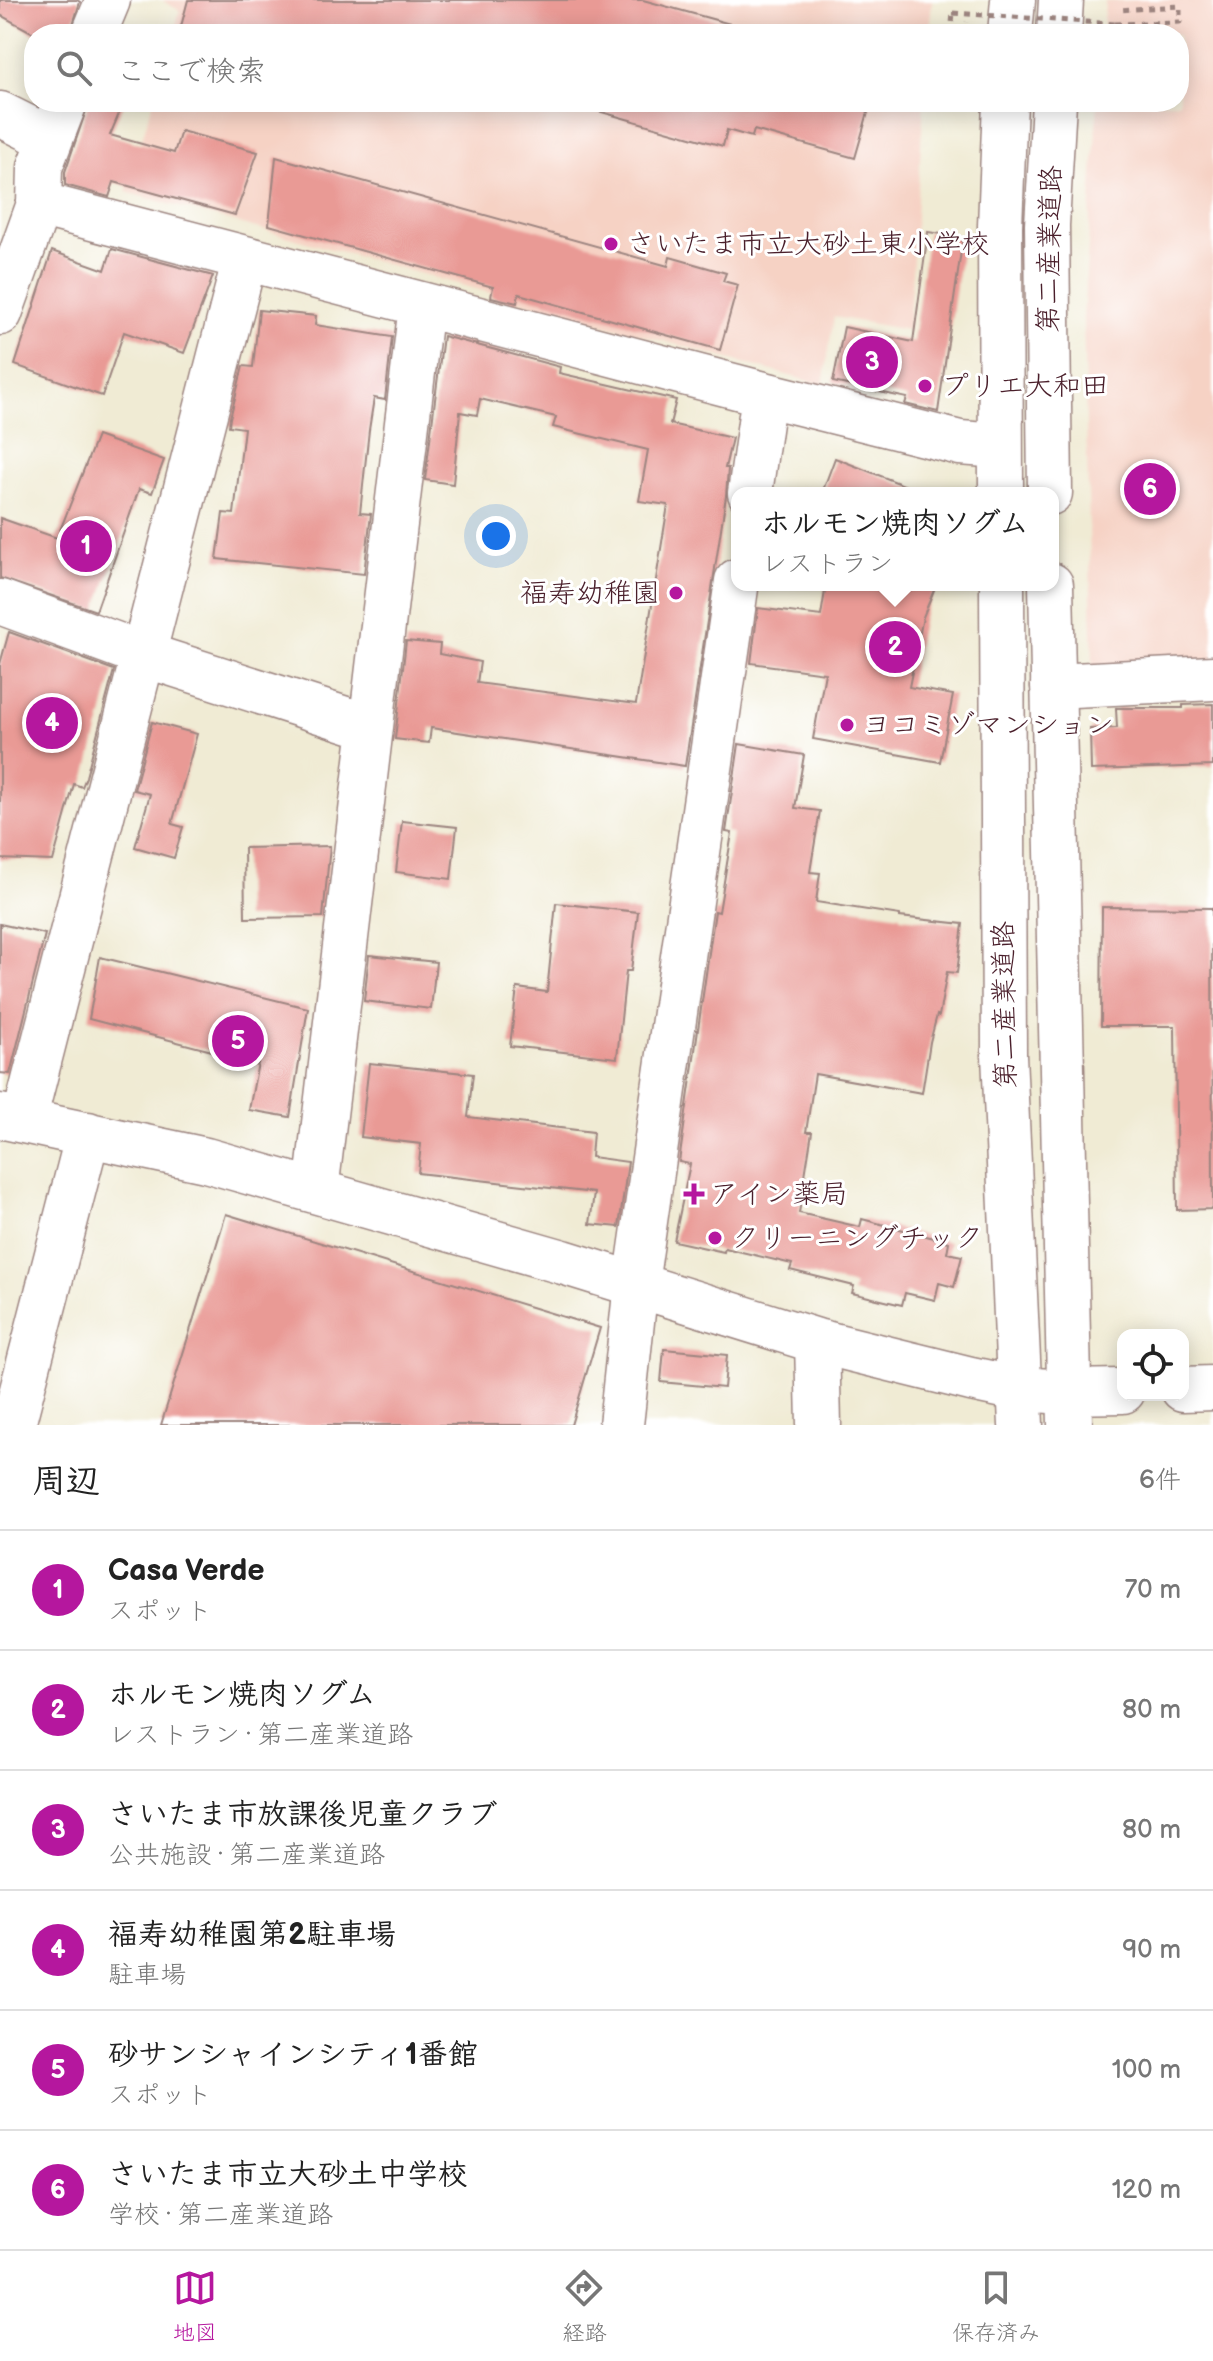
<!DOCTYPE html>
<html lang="ja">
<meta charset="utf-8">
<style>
:root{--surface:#fff;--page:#f6f6f6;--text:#222;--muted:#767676;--line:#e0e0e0;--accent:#b5179e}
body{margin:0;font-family:"Balsamiq Sans","Klee One",sans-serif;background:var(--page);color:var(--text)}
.controls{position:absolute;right:24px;bottom:24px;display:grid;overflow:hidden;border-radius:16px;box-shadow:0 4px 20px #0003}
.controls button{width:72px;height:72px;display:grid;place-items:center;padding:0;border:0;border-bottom:2px solid var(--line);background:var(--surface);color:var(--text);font:40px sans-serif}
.you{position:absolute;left:496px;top:536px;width:28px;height:28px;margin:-20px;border:6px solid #fff;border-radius:50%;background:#1a73e8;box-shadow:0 0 0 12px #1a73e833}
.badge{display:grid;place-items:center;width:52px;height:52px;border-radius:50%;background:var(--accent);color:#fff;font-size:26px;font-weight:700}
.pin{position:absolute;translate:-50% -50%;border:4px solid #fff;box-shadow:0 2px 8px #0006}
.popup{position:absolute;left:731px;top:487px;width:328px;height:104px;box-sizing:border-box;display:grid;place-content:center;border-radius:16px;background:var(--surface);filter:drop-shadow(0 2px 6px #0005);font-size:26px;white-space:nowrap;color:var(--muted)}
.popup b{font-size:30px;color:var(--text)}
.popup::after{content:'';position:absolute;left:50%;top:100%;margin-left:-16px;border:16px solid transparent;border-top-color:var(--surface)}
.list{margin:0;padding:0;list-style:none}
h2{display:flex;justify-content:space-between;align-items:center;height:104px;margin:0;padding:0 32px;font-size:34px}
h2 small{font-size:26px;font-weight:400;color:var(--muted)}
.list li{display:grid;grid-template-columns:52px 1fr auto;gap:24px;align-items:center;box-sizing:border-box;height:120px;padding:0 32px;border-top:2px solid var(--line)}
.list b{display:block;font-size:30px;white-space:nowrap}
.list p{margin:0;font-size:26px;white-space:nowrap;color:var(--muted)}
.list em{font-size:26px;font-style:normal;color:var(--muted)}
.icon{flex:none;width:44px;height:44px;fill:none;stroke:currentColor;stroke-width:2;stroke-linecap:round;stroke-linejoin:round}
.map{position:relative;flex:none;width:1213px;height:1425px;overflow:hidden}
.search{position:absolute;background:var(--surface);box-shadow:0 4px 20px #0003;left:24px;right:24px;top:24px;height:88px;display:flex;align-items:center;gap:20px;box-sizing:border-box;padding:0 28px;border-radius:32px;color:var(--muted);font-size:30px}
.sheet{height:824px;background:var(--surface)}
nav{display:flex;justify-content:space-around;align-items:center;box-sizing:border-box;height:112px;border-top:2px solid var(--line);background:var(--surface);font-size:22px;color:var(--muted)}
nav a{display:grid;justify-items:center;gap:4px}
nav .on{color:var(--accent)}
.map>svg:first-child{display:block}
.built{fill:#f6d2c4}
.building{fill:#e99a95}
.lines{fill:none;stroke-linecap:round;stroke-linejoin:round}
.minor-casing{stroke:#9d8580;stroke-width:47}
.major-casing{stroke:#9d8580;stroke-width:47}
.path{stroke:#9d8580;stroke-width:5;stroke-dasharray:6 6;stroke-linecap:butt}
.minor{stroke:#fff;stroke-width:44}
.major{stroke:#fff;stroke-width:44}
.path-bridge{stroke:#9d8580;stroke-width:5;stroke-dasharray:6 6;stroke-linecap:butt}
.poi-dot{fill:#b5179e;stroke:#fff;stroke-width:3}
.labels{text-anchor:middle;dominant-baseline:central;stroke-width:6;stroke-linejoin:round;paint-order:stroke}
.poi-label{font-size:28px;fill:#4a1f2b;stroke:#fff;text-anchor:start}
.street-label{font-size:28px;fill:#4a1f2b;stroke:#fff}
</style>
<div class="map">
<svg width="1213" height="1425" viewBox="0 0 1213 1425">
<rect width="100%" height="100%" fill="#fff"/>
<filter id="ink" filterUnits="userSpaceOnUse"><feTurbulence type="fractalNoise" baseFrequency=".0125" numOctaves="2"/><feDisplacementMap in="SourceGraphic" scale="16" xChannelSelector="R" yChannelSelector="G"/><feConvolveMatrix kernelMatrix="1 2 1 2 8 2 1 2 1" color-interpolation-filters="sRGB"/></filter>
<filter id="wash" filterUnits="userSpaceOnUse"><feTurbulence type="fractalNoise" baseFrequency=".006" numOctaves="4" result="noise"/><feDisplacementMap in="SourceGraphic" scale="32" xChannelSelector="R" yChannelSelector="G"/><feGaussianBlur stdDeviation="1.8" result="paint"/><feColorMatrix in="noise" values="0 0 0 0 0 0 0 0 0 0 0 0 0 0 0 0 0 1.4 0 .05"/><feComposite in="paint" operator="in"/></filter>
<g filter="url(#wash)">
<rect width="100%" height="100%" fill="#f0ebd4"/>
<path class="built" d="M162 0H932L929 34H173L180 11Z
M1136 0H1213V660L1093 667 1083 318 1098 102H1179V34H1103L1105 2Z
M153 102H924L908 330 834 317 823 385 126 192Z"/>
<g id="blocks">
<path class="building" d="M0 0H77L80 2 70 34H35L0 15Z
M188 0H643L734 25 733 34H179Z
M89 102H124L110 135 174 153 181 131 258 152 235 215 114 182 109 197 65 185V172Z
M599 102H871L855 158 754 130 752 137 727 130 723 146 598 111Z
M276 157 668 266 670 257 726 273 723 281 738 285 720 350 519 294 517 303 491 297 493 287 269 225Z
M928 232 963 237 938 412 905 404 907 398 833 382 844 327 913 342Z
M112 249 213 276 184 353 124 332 102 396 15 365 52 251 105 270Z
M259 310 316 316 315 325 392 337 385 400 374 398 369 430 360 513 371 514 364 574 217 559 223 513 234 514 244 428 229 426 230 418 243 366 253 367Z
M443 336 560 367 559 373 676 400 670 424 732 438 725 468H728L726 496 685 766 431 728 429 743 395 739 406 641 440 644 439 654 480 662 477 683 636 704 668 505 639 501 648 450 553 427 556 417 480 399 477 415 460 412 453 484 425 480Z
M97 436 164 460 152 493 139 489 96 611 0 578V518L57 538Z
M835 458 919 491 918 493H822Z
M826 585H936L923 617 909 687 953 695 940 762 813 739 825 673 751 663 758 608 821 616Z
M9 632 114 670 86 777 82 787 74 784 53 861 0 859V664Z
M1213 704V766L1091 770 1090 729 1117 728 1116 708H1183V705Z
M152 722 197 734 172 824 183 827 174 858 135 847 150 794 134 790Z
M739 744 804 755 795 808 820 811 810 872 820 873 816 902 900 915V917L963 924 957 973 947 972 939 1016 937 1015 930 1042 922 1093 815 1074 806 1132H812L799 1213 860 1227 862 1219 949 1242 947 1253 962 1256 954 1287 939 1283 935 1300 905 1293 902 1305 852 1293 854 1286 790 1270 792 1264 725 1248 724 1252 674 1241 690 1164 679 1162 715 911 719 912 732 833 726 832Z
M402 821 457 827 451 879 396 872Z
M330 846 323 917 245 918 244 848Z
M556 903 638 912 631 971H626L617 1058 510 1046 517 988 547 992Z
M1102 907 1212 908 1213 1209 1177 1210 1175 1026H1101Z
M0 924 45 934 10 1074 0 1073Z
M369 955 436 962 431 1009 364 1001Z
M100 957 308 1008 290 1117 249 1110 258 1063 89 1019Z
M369 1063 473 1074 468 1117 593 1132 591 1157 628 1162 619 1227 590 1224 594 1193 418 1173 421 1144 361 1137Z
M226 1214 600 1328 571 1425H161Z
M664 1349 727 1355 724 1388 661 1382Z"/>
</g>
</g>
<g filter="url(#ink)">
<use href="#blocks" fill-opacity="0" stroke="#9d8580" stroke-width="2"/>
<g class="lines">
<defs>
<path id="minor" d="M94 34 108 0
M0 114 50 139
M39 204 764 394 960 443 1000 446
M0 313 39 204 40 167 65 102
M750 493 764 394
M0 602 142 654 370 727
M1053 686 1213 678
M0 1116 206 1160 563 1262 817 1341 971 1379 1018 1389 1067 1392 1123 1391
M24 1120 245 258
M316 1191 421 305
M817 1341 819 1425
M1183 1389 1213 1388
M13 1425 88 1134
M621 1425 636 1284 737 581"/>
<path id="major" d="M1010 34 1013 0
M1059 34 1061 0
M1001 493 1000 226 1005 102
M1050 493 1047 225 1054 102
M1002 585 1004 1055 1021 1425
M1051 585 1070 1425"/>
</defs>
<use href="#minor" class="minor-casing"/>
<use href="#major" class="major-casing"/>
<path class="path" d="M1115 24 1180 22V6L1118 10
M951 34 953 13
M965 34 967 22"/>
<use href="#minor" class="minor"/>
<use href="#major" class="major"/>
<path class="path-bridge" d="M953 13 1115 24"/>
</g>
</g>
<g class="poi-dot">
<circle cx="611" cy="244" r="8"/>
<circle cx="925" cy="386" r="8"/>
<circle cx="676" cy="593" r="8"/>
<circle cx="847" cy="725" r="8"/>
<path d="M690 1182h8v8h8v8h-8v8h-8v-8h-8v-8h8z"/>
<circle cx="715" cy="1238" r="8"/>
</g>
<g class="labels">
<g class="poi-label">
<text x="627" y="244">さいたま市立大砂土東小学校</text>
<text x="941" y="386">プリエ大和田</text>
<text x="660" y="593" text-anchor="end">福寿幼稚園</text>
<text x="863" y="725">ヨコミゾマンション</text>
<text x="710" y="1194">アイン薬局</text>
<text x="731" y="1238">クリーニングチック</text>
</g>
<g class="street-label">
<text transform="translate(1050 249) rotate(-89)">第二産業道路</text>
<text transform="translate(1005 1005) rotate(-91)">第二産業道路</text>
</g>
</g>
</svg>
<div class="controls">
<button><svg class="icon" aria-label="locate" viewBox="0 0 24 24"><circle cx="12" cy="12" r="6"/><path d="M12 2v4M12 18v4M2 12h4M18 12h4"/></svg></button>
</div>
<div class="you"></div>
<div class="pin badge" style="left:86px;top:546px">1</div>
<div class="pin badge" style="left:895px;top:647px">2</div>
<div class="popup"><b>ホルモン焼肉ソグム</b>レストラン</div>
<div class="pin badge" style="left:872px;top:362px">3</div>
<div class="pin badge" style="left:52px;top:723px">4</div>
<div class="pin badge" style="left:238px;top:1041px">5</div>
<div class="pin badge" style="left:1150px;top:489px">6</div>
<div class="search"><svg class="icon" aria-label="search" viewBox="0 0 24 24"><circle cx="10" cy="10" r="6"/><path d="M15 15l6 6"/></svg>ここで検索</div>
</div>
<section class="sheet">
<h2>周辺<small>6件</small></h2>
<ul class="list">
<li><span class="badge">1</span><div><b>Casa Verde</b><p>スポット</p></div><em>70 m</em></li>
<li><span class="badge">2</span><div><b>ホルモン焼肉ソグム</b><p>レストラン · 第二産業道路</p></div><em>80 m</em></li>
<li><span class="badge">3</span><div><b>さいたま市放課後児童クラブ</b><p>公共施設 · 第二産業道路</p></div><em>80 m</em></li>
<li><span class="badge">4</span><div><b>福寿幼稚園第2駐車場</b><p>駐車場</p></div><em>90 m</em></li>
<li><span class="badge">5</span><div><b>砂サンシャインシティ1番館</b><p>スポット</p></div><em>100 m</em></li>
<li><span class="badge">6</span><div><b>さいたま市立大砂土中学校</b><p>学校 · 第二産業道路</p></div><em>120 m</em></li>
</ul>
</section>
<nav>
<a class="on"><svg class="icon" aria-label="map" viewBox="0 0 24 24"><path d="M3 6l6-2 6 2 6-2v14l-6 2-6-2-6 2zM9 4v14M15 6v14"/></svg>地図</a>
<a><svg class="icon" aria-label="directions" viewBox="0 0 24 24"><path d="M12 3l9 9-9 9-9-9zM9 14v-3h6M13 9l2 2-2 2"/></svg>経路</a>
<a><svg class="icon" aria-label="saved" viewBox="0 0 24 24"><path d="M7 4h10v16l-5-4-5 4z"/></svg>保存済み</a>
</nav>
